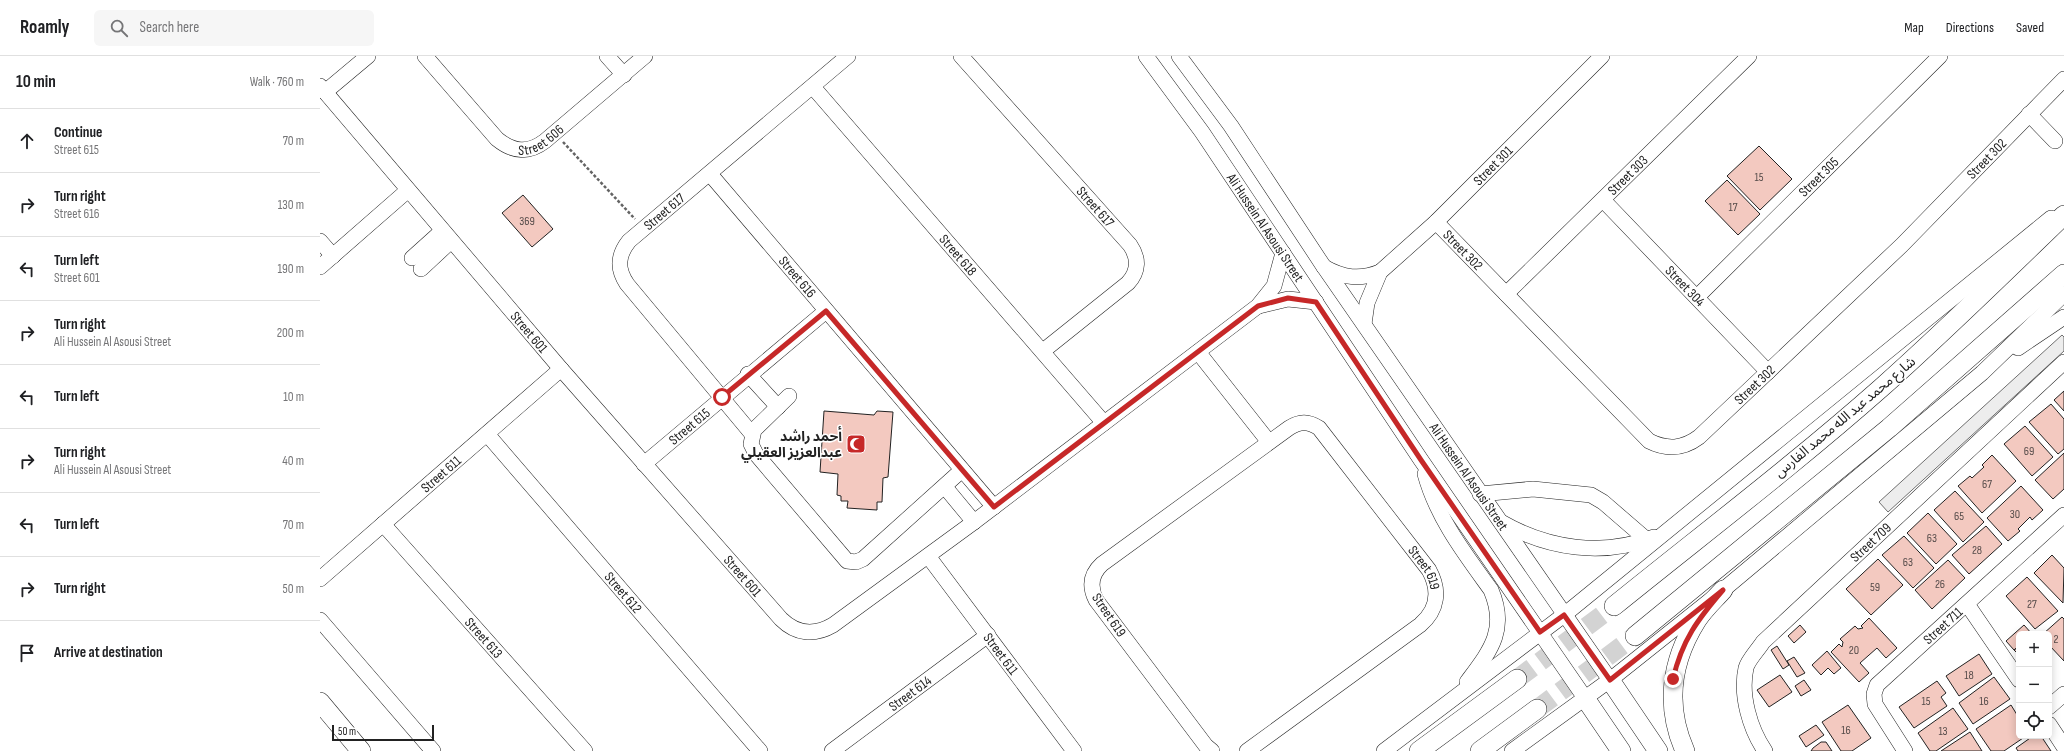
<!DOCTYPE html>
<meta charset="utf-8">
<style>
:root{--surface:#fff;--page:#f6f6f6;--text:#202124;--muted:#757577;--line:#e0e0e0}
body{margin:0;font-family:"Sofia Sans Condensed","Noto Sans Arabic",sans-serif;background:var(--page);color:var(--text)}
.controls{position:absolute;right:12px;bottom:12px;display:grid;overflow:hidden;border-radius:6px;box-shadow:0 2px 10px #0003}
.controls button{width:36px;height:36px;display:grid;place-items:center;padding:0;border:0;border-bottom:1px solid var(--line);background:var(--surface);color:var(--text);font:20px sans-serif}
.scale{position:absolute;left:12px;bottom:10px;width:102px;box-sizing:border-box;padding-left:4px;border:2px solid #222;border-top:0;font-size:11px;line-height:14px;white-space:nowrap;color:#222;-webkit-text-stroke:3px #fff;paint-order:stroke}
.stop{position:absolute;width:12px;height:12px;margin:-9px;border:3px solid #c62828;border-radius:50%;background:#fff}
.stop.end{background:#c62828;border-color:#fff;box-shadow:0 1px 4px #0008}
.list{margin:0;padding:0;list-style:none}
h2{display:flex;justify-content:space-between;align-items:center;height:52px;margin:0;padding:0 16px;font-size:17px}
h2 small{font-size:13px;font-weight:400;color:var(--muted)}
.list li{display:grid;grid-template-columns:26px 1fr auto;gap:12px;align-items:center;box-sizing:border-box;height:64px;padding:0 16px;border-top:1px solid var(--line)}
.list b{display:block;font-size:15px;white-space:nowrap}
.list p{margin:0;font-size:13px;white-space:nowrap;color:var(--muted)}
.list em{font-size:13px;font-style:normal;color:var(--muted)}
.icon{flex:none;width:22px;height:22px;fill:none;stroke:currentColor;stroke-width:2;stroke-linecap:round;stroke-linejoin:round}
.map{position:relative;flex:none;width:1744px;height:695px;overflow:hidden}
header{display:flex;align-items:center;gap:24px;box-sizing:border-box;height:56px;padding:0 20px;background:var(--surface);border-bottom:1px solid var(--line)}
header strong{font-size:19px}
nav{display:flex;gap:22px;margin-inline-start:auto;font-size:14px}
.search{width:280px;height:36px;background:var(--page);display:flex;align-items:center;gap:10px;box-sizing:border-box;padding:0 14px;border-radius:6px;color:var(--muted);font-size:15px}
main{display:flex}
aside{flex:1;background:var(--surface)}
.map>svg:first-child{display:block}
.parking{fill:#ededed;stroke:#6f6f6f}
.building{fill:#f3c9c0;stroke:#222}
.lines{fill:none;stroke-linecap:round;stroke-linejoin:round}
.major-tunnel{stroke:#d3d3d3;stroke-width:19;stroke-dasharray:19 10;stroke-linecap:butt}
.minor-casing{stroke:#222;stroke-width:16}
.major-casing{stroke:#222;stroke-width:20}
.path{stroke:#646464;stroke-width:2.5;stroke-dasharray:3 2;stroke-linecap:butt}
.minor{stroke:#fff;stroke-width:15}
.major{stroke:#fff;stroke-width:19}
.route{stroke:#c62828;stroke-width:5}
.labels{text-anchor:middle;dominant-baseline:central;stroke-width:3;stroke-linejoin:round;paint-order:stroke}
.number-label{font-size:12px;fill:#564c4a}
.street-label{font-size:14px;fill:#222;stroke:#fff}
.poi-label{font-size:14px;font-weight:bold;fill:#222;stroke:#fff;text-anchor:end}
</style>
<header>
<strong>Roamly</strong>
<div class="search"><svg class="icon" aria-label="search" viewBox="0 0 24 24"><circle cx="10" cy="10" r="6"/><path d="M15 15l6 6"/></svg>Search here</div>
<nav><a>Map</a><a>Directions</a><a>Saved</a></nav>
</header>
<main>
<aside>
<h2>10 min<small>Walk · 760 m</small></h2>
<ul class="list">
<li><svg class="icon" aria-label="ahead" viewBox="0 0 24 24"><path d="M12 20V5M6 11l6-6 6 6"/></svg><div><b>Continue</b><p>Street 615</p></div><em>70 m</em></li>
<li><svg class="icon" aria-label="right" viewBox="0 0 24 24"><path d="M7 20v-9h11M14 6l5 5-5 5"/></svg><div><b>Turn right</b><p>Street 616</p></div><em>130 m</em></li>
<li><svg class="icon" aria-label="left" viewBox="0 0 24 24"><path d="M17 20v-9H6M10 6l-5 5 5 5"/></svg><div><b>Turn left</b><p>Street 601</p></div><em>190 m</em></li>
<li><svg class="icon" aria-label="right" viewBox="0 0 24 24"><path d="M7 20v-9h11M14 6l5 5-5 5"/></svg><div><b>Turn right</b><p>Ali Hussein Al Asousi Street</p></div><em>200 m</em></li>
<li><svg class="icon" aria-label="left" viewBox="0 0 24 24"><path d="M17 20v-9H6M10 6l-5 5 5 5"/></svg><div><b>Turn left</b></div><em>10 m</em></li>
<li><svg class="icon" aria-label="right" viewBox="0 0 24 24"><path d="M7 20v-9h11M14 6l5 5-5 5"/></svg><div><b>Turn right</b><p>Ali Hussein Al Asousi Street</p></div><em>40 m</em></li>
<li><svg class="icon" aria-label="left" viewBox="0 0 24 24"><path d="M17 20v-9H6M10 6l-5 5 5 5"/></svg><div><b>Turn left</b></div><em>70 m</em></li>
<li><svg class="icon" aria-label="right" viewBox="0 0 24 24"><path d="M7 20v-9h11M14 6l5 5-5 5"/></svg><div><b>Turn right</b></div><em>50 m</em></li>
<li><svg class="icon" aria-label="arrive" viewBox="0 0 24 24"><path d="M6 21V4h12l-3 4 3 4H6"/></svg><div><b>Arrive at destination</b></div></li>
</ul>
</aside>
<div class="map">
<svg width="1744" height="695" viewBox="0 0 1744 695">
<rect width="100%" height="100%" fill="#fff"/>
<path class="parking" d="M1742 279 1744 281V295L1568 456 1559 446Z"/>
<path class="building" d="M1439 90 1472 123 1440 154 1407 120Z
M1407 124 1440 158 1418 179 1385 145Z
M203 139 233 173 212 191 182 157Z
M1744 335V355L1734 344Z
M1731 348 1744 363V393L1738 398 1709 366Z
M504 355 554 359 557 355 573 356 568 421 563 422 562 446H557V454L527 452 528 445H521V440L517 439 518 418 500 416Z
M1705 370 1733 401 1712 420 1684 388Z
M1744 397V433L1733 443 1715 424Z
M1672 399 1696 425 1662 457 1638 430 1650 420 1652 422 1664 411 1662 409Z
M1701 430 1723 454 1712 464 1710 461 1698 473 1700 475 1688 485 1667 462Z
M1635 435 1664 466 1643 486 1614 454Z
M1608 457 1637 488 1616 508 1587 477Z
M1666 470 1682 488 1649 518 1632 499Z
M1584 480 1614 512 1593 532 1562 499Z
M1732 499 1744 512 1743 547 1714 517Z
M1558 503 1583 529 1551 559 1526 533Z
M1628 504 1645 522 1612 553 1595 534Z
M1707 521 1738 555 1715 573 1686 540Z
M1742 561 1744 563V605L1729 589V578H1723Z
M1549 562 1577 592 1566 602 1557 592 1540 607 1549 617 1539 626 1511 596 1519 588 1522 591 1523 586 1520 583 1535 570 1538 573 1543 572 1541 570Z
M1480 569 1486 576 1474 587 1468 580Z
M1704 569 1712 578H1699V590L1694 594 1686 585Z
M1457 590 1469 609 1463 613 1451 594Z
M1699 590V599L1694 594Z
M1507 595 1521 612 1514 618 1508 612 1501 619 1492 609Z
M1659 598 1672 618 1639 640 1626 620Z
M1474 601 1485 617 1477 621 1467 605Z
M1460 619 1472 636 1449 651 1437 634Z
M1674 621 1690 643 1653 668 1639 647Z
M1484 624 1491 634 1481 640 1475 630Z
M1617 625 1626 637 1621 641 1627 650 1594 672 1579 651Z
M1528 649 1551 682 1532 695H1521L1502 666Z
M1691 649 1699 662V680H1706L1684 695H1671L1656 673Z
M1633 652 1648 673 1616 695H1610L1598 677Z
M1496 669 1504 679 1486 691 1479 680Z
M1650 676 1662 695H1621Z
M1713 680H1721L1731 695H1698L1696 692Z
M1501 686H1506L1512 695H1491L1493 692Z"/>
<g class="lines">
<path class="major-tunnel" d="M1197 623 1294 550
M1217 653 1315 580"/>
<defs>
<g id="minor">
<path id="s1" d="M105 0 177 83C193 96 208 98 225 85L325 0"/>
<path d="M287 0 304 19"/>
<path id="s2" d="M641 0 810 189C819 202 819 215 808 227L723 295"/>
<path id="s3" d="M826 0 882 76 1101 404 1265 642"/>
<path id="s4" d="M859 0 911 70 1004 211 1290 624"/>
<path id="s5" d="M0 30 241 313 461 563C476 578 494 580 513 569L654 466 938 250 954 230 963 197"/>
<path id="s6" d="M493 31 784 367"/>
<path d="M5 36 48 0"/>
<path d="M1709 58 1735 85"/>
<path id="s7" d="M390 118 674 451"/>
<path id="s8" d="M1283 144 1448 316"/>
<path id="s9" d="M1116 166 1329 385C1347 394 1363 393 1379 381L1582 189 1744 23"/>
<path d="M0 185 13 200"/>
<path d="M92 202 122 175"/>
<path d="M0 211 87 135"/>
<path d="M1004 211C1023 222 1040 224 1060 216"/>
<path d="M101 213 131 185"/>
<path id="s10" d="M1186 238 1429 0"/>
<path id="s11" d="M1377 241 1620 0"/>
<path d="M939 250 968 243 996 246"/>
<path id="s12" d="M1044 268 1047 247 1060 216 1116 166 1282 0"/>
<path d="M1698 292 1744 261"/>
<path d="M878 296 949 386"/>
<path d="M428 318 458 351"/>
<path d="M469 340 434 374 431 388 436 398 527 505 536 506 543 503 642 414"/>
<path id="s13" d="M167 378 440 695"/>
<path id="s14" d="M432 378 307 228C297 213 297 200 309 185L528 0"/>
<path id="s15" d="M324 408 506 255"/>
<path d="M1105 418C1117 462 1145 498 1171 534 1188 574 1170 595 1147 626"/>
<path d="M625 431 654 466"/>
<path d="M1160 438 1213 433 1271 439 1283 446 1327 484"/>
<path d="M1181 466C1228 493 1283 501 1334 481"/>
<path id="s16" d="M63 468 265 695"/>
<path id="s17" d="M608 500 754 695"/>
<path id="s18" d="M0 523 241 313"/>
<path d="M1647 548 1699 624"/>
<path d="M0 564 113 695"/>
<path d="M1729 651 1744 638"/>
<path d="M1729 668 1744 691"/>
<path id="s19" d="M512 695 668 579"/>
<path id="s20" d="M892 695 886 690 776 544C769 530 771 518 782 508L969 372C980 365 988 365 999 372L1109 514C1120 534 1118 554 1100 569L927 695"/>
<path d="M1064 695 1244 559 1731 162"/>
<path d="M1192 695 1290 624 1403 534 1662 317 1744 238"/>
<path id="s21" d="M1445 695C1430 673 1420 639 1426 612 1428 604 1438 594 1443 586L1744 306"/>
<path id="s22" d="M1585 695 1555 648 1554 638 1557 629 1744 459"/>
</g>
<path id="major" d="M1294 550C1383 478 1475 408 1561 332 1624 276 1684 217 1744 159
M1315 580 1569 372 1744 218
M1290 624 1338 695
M1265 642 1301 695
M0 646 41 695
M1099 695 1197 623
M1160 695 1217 653
M1365 695C1345 650 1351 605 1377 564 1384 553 1395 543 1403 534"/>
</defs>
<use href="#minor" class="minor-casing"/>
<use href="#major" class="major-casing"/>
<path class="path" d="M243 86 315 163"/>
<use href="#minor" class="minor"/>
<use href="#major" class="major"/>
</g>
<g class="lines">
<path class="route" d="M402 341 506 255 674 451 938 250 968 242 996 246 1101 404 1220 576 1244 559 1290 624 1403 534C1378 563 1362 584 1353 623"/>
</g>
<defs>
<symbol id="mosque-square" viewBox="-11 -11 22 22"><rect x="-9" y="-9" width="18" height="18" rx="4" fill="#c62828" stroke="#fff"/><path d="M3.5-4.9A6 6 0 1 0 3.5 4.9A5 5 0 1 1 3.5-4.9Z" fill="#fff"/></symbol>
</defs>
<g fill-rule="evenodd">
<use href="#mosque-square" x="525" y="377" width="22" height="22"/>
</g>
<g class="labels">
<g class="number-label">
<text x="1439" y="121">15</text>
<text x="1413" y="151">17</text>
<text x="207" y="165">369</text>
<text x="1709" y="395">69</text>
<text x="1667" y="428">67</text>
<text x="1695" y="458">30</text>
<text x="1639" y="460">65</text>
<text x="1612" y="482">63</text>
<text x="1657" y="494">28</text>
<text x="1588" y="506">63</text>
<text x="1620" y="528">26</text>
<text x="1555" y="531">59</text>
<text x="1712" y="548">27</text>
<text x="1736" y="583">2</text>
<text x="1534" y="594">20</text>
<text x="1649" y="619">18</text>
<text x="1606" y="645">15</text>
<text x="1664" y="645">16</text>
<text x="1526" y="674">16</text>
<text x="1623" y="675">13</text>
</g>
<g class="street-label">
<text stroke="none"><textPath href="#s1" startOffset="159">Street 606</textPath></text>
<text stroke="none"><textPath href="#s9" startOffset="759">Street 302</textPath></text>
<text stroke="none"><textPath href="#s12" startOffset="210">Street 301</textPath></text>
<text stroke="none"><textPath href="#s10" startOffset="170">Street 303</textPath></text>
<text stroke="none"><textPath href="#s11" startOffset="171">Street 305</textPath></text>
<text stroke="none"><textPath href="#s2" startOffset="202">Street 617</textPath></text>
<text stroke="none"><textPath href="#s14" startOffset="288">Street 617</textPath></text>
<text stroke="none"><textPath href="#s3" startOffset="209">Ali Hussein Al Asousi Street</textPath></text>
<text stroke="none"><textPath href="#s9" startOffset="39">Street 302</textPath></text>
<text stroke="none"><textPath href="#s6" startOffset="222">Street 618</textPath></text>
<text stroke="none"><textPath href="#s7" startOffset="135">Street 616</textPath></text>
<text stroke="none"><textPath href="#s8" startOffset="119">Street 304</textPath></text>
<text stroke="none"><textPath href="#s5" startOffset="323">Street 601</textPath></text>
<text stroke="none"><textPath href="#s9" startOffset="435">Street 302</textPath></text>
<text transform="translate(1525 361) rotate(-40)">شارع محمد عبد الله محمد الفارس</text>
<text stroke="none"><textPath href="#s15" startOffset="59">Street 615</textPath></text>
<text stroke="none"><textPath href="#s18" startOffset="160">Street 611</textPath></text>
<text stroke="none"><textPath href="#s4" startOffset="511">Ali Hussein Al Asousi Street</textPath></text>
<text stroke="none"><textPath href="#s21" startOffset="265">Street 709</textPath></text>
<text stroke="none"><textPath href="#s20" startOffset="669">Street 619</textPath></text>
<text stroke="none"><textPath href="#s5" startOffset="647">Street 601</textPath></text>
<text stroke="none"><textPath href="#s13" startOffset="209">Street 612</textPath></text>
<text transform="translate(789 559) rotate(56)">Street 619</text>
<text stroke="none"><textPath href="#s22" startOffset="164">Street 711</textPath></text>
<text stroke="none"><textPath href="#s16" startOffset="152">Street 613</textPath></text>
<text stroke="none"><textPath href="#s17" startOffset="122">Street 611</textPath></text>
<text stroke="none"><textPath href="#s19" startOffset="97">Street 614</textPath></text>
</g>
<g class="poi-label">
<text x="522" y="380">أحمد راشد<tspan x="522" dy="16">عبدالعزيز العقيلي</tspan></text>
</g>
</g>
</svg>
<div class="controls">
<button>+</button>
<button>−</button>
<button><svg class="icon" aria-label="locate" viewBox="0 0 24 24"><circle cx="12" cy="12" r="6"/><path d="M12 2v4M12 18v4M2 12h4M18 12h4"/></svg></button>
</div>
<div class="scale">50 m</div>
<div class="stop" style="left:402px;top:341px"></div>
<div class="stop end" style="left:1353px;top:623px"></div>
</div>
</main>
